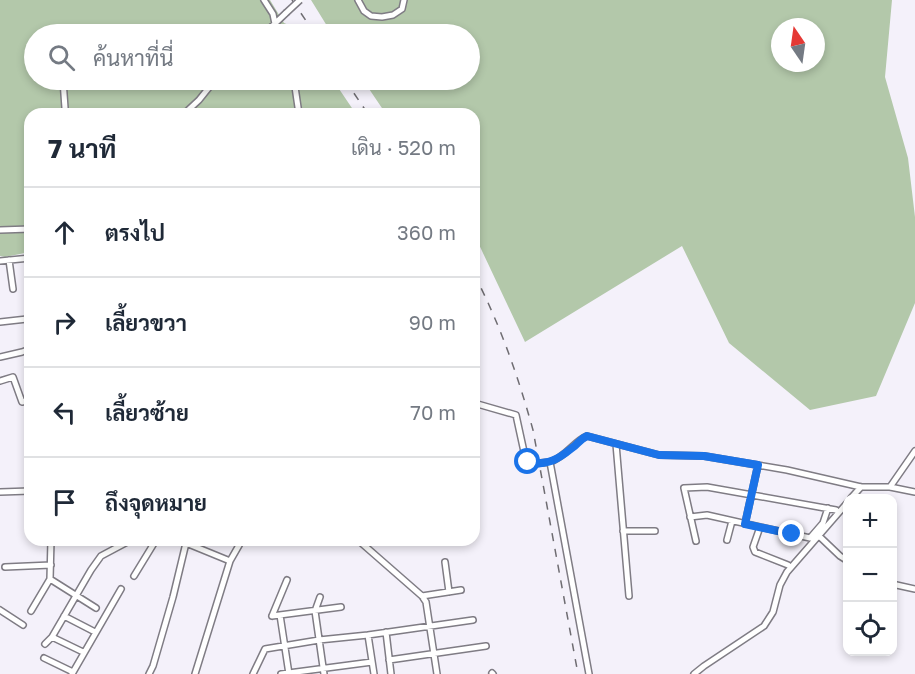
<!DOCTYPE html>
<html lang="th">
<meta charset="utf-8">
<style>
:root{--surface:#fff;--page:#f6f6f7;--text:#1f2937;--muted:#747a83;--line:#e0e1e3}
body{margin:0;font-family:"Golos Text",Sarabun,sans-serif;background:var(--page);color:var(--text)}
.controls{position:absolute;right:18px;bottom:18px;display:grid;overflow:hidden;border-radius:12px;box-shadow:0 3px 9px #0003}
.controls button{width:54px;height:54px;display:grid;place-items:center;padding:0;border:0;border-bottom:2px solid var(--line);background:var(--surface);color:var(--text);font:30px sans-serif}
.compass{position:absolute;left:771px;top:18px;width:54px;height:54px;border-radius:50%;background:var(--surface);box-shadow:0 3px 9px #0003;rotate:347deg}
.stop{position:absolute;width:18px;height:18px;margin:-14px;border:4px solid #1a73e8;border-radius:50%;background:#fff}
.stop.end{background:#1a73e8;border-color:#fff;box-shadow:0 2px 6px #0008}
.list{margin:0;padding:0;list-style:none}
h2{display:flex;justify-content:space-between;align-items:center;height:78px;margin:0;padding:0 24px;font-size:26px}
h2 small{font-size:20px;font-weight:400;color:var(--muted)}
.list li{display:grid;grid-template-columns:39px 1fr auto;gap:18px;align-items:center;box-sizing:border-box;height:90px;padding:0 24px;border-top:2px solid var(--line)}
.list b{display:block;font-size:22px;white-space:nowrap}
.list em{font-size:20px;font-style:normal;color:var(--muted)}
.icon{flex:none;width:33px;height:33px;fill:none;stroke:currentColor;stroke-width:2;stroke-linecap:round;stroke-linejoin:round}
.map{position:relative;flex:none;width:915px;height:674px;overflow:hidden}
.search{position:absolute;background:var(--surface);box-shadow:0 3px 9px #0003;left:24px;top:24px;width:456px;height:66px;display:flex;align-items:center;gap:15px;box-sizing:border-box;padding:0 21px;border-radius:33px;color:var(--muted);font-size:22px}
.panel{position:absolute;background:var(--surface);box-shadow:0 3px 9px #0003;left:24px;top:108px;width:456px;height:438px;border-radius:18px}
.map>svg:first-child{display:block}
.green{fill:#b3c8aa;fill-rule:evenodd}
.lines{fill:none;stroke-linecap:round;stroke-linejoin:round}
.minor-casing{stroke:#7f7c84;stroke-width:8}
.minor{stroke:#fff;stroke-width:5}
.rail{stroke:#6e6c71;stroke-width:1.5;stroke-dasharray:8 8;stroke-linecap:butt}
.minor-bridge-casing{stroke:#7f7c84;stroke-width:8;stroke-linecap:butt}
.minor-bridge{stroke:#fff;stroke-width:5}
.route{stroke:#1a73e8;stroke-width:8}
</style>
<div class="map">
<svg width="915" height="674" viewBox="0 0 915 674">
<rect width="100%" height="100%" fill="#f4f1fa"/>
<path class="green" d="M0 0H270L284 23 298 29 302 34H34V80H333L356 114H30V252L5 257 0 256Z
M311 0H892L885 77 908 158 915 217V303L876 396 810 410 729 343 682 246 525 342 474 234V114H386L363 80H470V34H332ZM780 27H816V63H780Z"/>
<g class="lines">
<defs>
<path id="minor" d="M264 0 273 14 275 24
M358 0 364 11 371 16 382 17 393 15 402 9 404 0
M264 34 286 13
M63 80 65 108
M294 80 299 114
M184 114 199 100 215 80
M0 230 30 229
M9 260 13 289
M0 261 30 258
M0 322 27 319
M0 357 22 352 30 349
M0 381 13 377 22 402 30 400
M474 403 516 415 526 461 531 464 550 462 589 674
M616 444 629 596
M550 462C566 457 574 441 587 436L659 455 704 456 787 470 861 487H890L915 492
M890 487 915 451
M0 492 30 491
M851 498 861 487
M690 517 707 515 810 538 823 523 828 508
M745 524 758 465
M760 527 753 547 755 552 788 565
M623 531H655
M819 536 840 556 848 561
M51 540 50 579 96 608
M181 540 186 543 230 561
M358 540 422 596 426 602 437 674
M727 540 732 521
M696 541 684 488 707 487 836 510
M445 562 449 592
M5 567 51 565
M134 576 156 540
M892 584 915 589
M422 596 461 590
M320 597 315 611 324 674
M0 610 23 625
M31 611 50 579
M280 615 289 674
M64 616 95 632
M272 616 341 607
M272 616 287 580
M386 632 391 674
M368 635 374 674
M52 637 83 652
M45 644 52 637 91 570 101 556 131 540
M44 658 73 672
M389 660 486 646
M492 673 493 674
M72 674 121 589
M149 674 153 666 173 597 186 543
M195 674 230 561 242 540
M253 674 265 649 319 640 368 635 473 620
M281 674 372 662
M694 674 704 666 764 626 773 612 780 585 787 572 848 502"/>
</defs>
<use href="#minor" class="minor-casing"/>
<use href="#minor" class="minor"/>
<path class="rail" d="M292 0 315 34
M345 80 368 114
M474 274C500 324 518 376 533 430L578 674"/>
<defs>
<path id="minor-bridge" d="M286 13 300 0"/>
</defs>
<use href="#minor-bridge" class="minor-bridge-casing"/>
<use href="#minor-bridge" class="minor-bridge"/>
</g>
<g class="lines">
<path class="route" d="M528 462 531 464C550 463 556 461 572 448 578 444 580 439 587 436L659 455 704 456 758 465 745 524 792 534"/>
</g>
</svg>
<div class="controls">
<button>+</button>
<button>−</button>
<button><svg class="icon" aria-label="locate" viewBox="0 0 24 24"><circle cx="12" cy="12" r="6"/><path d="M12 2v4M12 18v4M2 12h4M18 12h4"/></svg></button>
</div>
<svg class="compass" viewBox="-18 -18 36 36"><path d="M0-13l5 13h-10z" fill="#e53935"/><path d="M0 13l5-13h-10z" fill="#747a83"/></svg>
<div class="stop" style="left:528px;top:462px"></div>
<div class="stop end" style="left:792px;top:534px"></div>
<div class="search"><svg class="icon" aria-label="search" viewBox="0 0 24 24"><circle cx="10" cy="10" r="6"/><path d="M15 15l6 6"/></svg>ค้นหาที่นี่</div>
<section class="panel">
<h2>7 นาที<small>เดิน · 520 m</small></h2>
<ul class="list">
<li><svg class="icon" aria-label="ahead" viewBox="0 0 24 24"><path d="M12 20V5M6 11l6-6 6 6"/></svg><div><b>ตรงไป</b></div><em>360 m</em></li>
<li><svg class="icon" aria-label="right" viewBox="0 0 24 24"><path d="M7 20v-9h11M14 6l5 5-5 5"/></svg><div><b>เลี้ยวขวา</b></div><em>90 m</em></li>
<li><svg class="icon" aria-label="left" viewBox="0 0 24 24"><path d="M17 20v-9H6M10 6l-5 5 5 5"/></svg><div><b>เลี้ยวซ้าย</b></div><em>70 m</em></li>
<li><svg class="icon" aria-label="arrive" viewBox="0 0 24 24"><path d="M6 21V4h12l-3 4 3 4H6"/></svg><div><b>ถึงจุดหมาย</b></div></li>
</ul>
</section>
</div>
